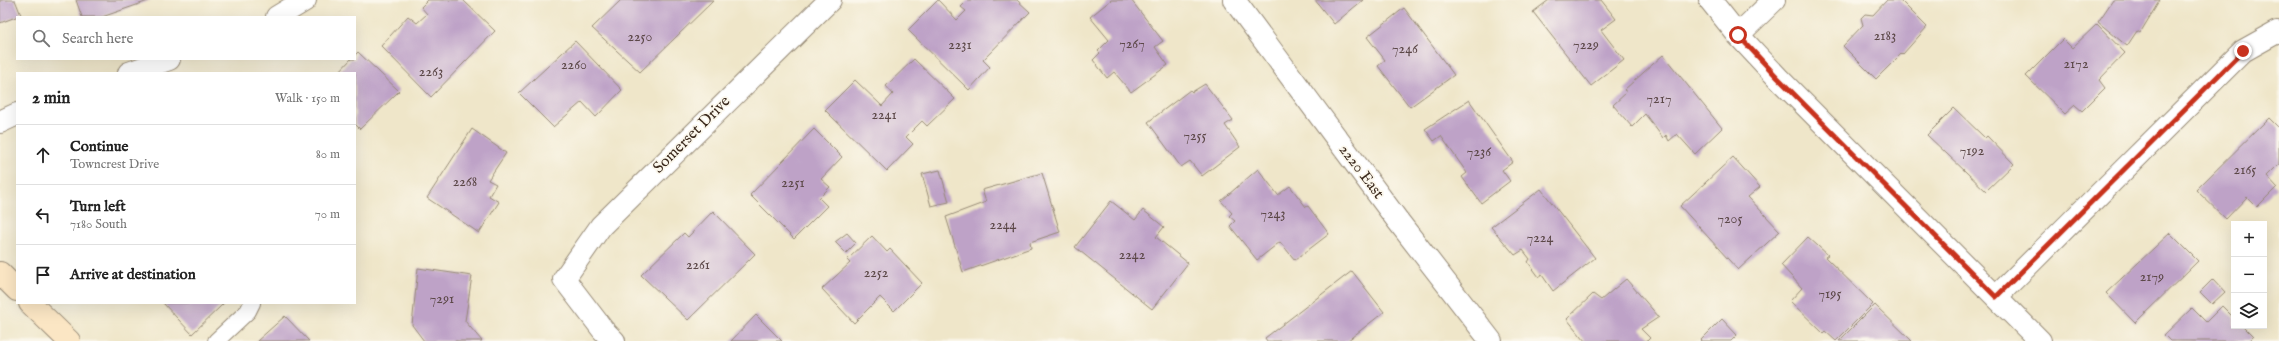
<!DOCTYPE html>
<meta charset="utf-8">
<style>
:root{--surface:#fff;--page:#f6f6f6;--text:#222;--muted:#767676;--line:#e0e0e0}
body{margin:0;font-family:"IM FELL English",serif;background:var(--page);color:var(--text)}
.controls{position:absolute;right:12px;bottom:12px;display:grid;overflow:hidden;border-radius:0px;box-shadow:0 4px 16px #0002}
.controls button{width:36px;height:36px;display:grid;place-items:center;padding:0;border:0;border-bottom:1px solid var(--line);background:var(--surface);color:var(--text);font:20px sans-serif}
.stop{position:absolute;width:12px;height:12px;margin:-9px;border:3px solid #c8321e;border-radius:50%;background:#fff}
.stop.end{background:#c8321e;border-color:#fff;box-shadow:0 1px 4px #0008}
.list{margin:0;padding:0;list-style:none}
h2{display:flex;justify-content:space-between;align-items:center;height:52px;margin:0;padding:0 16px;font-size:17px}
h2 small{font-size:13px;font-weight:400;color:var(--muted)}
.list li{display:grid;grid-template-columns:26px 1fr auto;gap:12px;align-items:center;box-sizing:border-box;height:60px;padding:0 16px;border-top:1px solid var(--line)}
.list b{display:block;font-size:15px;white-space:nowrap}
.list p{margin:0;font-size:13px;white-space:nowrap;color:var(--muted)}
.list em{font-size:13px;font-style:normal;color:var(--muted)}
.icon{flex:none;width:22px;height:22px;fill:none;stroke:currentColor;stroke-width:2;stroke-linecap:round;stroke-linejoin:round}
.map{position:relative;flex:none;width:2279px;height:341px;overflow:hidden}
.search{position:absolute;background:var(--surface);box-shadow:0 4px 16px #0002;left:16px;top:16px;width:340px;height:44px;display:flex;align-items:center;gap:10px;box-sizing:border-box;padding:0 14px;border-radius:0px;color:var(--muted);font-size:15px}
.panel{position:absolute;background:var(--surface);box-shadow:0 4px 16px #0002;left:16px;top:72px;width:340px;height:232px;border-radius:0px}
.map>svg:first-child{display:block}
.building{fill:#bea2c7}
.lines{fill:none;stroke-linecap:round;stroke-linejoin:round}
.lane-casing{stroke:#958874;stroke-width:18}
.street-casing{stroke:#958874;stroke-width:24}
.secondary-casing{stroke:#958874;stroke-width:24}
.lane{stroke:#fff;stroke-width:16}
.street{stroke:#fff;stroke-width:22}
.secondary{stroke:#fbe6c4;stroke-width:22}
.route{stroke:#c8321e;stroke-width:5}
.labels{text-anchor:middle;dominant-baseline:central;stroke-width:3.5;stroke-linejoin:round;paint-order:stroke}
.number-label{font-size:14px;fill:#5c4848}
.street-label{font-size:16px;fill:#3b2a1e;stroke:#fbf7ec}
</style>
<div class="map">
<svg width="2279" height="341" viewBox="0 0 2279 341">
<rect width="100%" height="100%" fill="#fbf7ec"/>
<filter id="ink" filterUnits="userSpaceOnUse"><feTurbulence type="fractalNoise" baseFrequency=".025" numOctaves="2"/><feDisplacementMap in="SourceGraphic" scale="8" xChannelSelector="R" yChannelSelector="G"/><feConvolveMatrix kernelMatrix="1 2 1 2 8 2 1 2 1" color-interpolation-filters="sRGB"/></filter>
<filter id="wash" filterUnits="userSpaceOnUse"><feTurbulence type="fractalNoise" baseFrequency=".012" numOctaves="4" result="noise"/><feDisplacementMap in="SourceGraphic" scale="16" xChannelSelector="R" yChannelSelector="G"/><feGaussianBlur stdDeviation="0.9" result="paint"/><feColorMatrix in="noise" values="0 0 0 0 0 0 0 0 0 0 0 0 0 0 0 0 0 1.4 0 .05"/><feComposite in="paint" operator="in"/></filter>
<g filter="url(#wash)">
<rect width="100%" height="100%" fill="#efe6c9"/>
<g id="blocks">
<path class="building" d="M0 0H15L21 15 0 23Z
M76 0H151L102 17H82Z
M428 0H463L495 31 431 97 381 46 408 16 417 23 427 14 421 7Z
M621 0H713V1L640 72 592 28Z
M938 0 957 20 966 11 961 7 968 0H1017L1030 12 983 60 990 67 969 90 908 30Z
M1111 0H1131L1163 41 1155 47 1168 65 1131 92 1114 72 1107 78 1093 60 1100 53 1098 51 1109 40 1090 17Z
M1315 0H1363L1334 24Z
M1549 0H1601L1616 19 1601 30 1624 60 1591 86 1533 12Z
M1887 0H1900L1927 27 1903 54 1902 53 1876 79 1843 46 1863 25 1861 18 1865 14 1873 15Z
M2113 0H2160L2140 33 2137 31 2127 46 2098 22Z
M1404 8 1454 75 1410 107 1378 66 1385 60 1367 37Z
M2097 24 2125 53 2099 80 2105 88 2082 111 2075 105 2065 114 2026 76 2063 39 2072 48Z
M575 41 622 90 596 117 582 102 553 127 519 93Z
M358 52 399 91 360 129 355 124V73H338L351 59H355V55Z
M1663 55 1722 128 1695 154 1677 134 1669 141 1666 135 1663 138 1645 114 1632 127 1613 105 1627 92 1624 90Z
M914 59 955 99 927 126 922 121 906 137 913 144 887 171 825 110 855 80 882 106 893 94 886 86Z
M1205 84 1233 120 1225 125 1240 147 1202 176 1190 161 1181 167 1148 122 1190 90 1192 92Z
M1469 100 1513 162 1502 170 1510 181 1481 203 1462 177 1467 173 1441 136 1434 141 1425 129Z
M1954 108 1985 138 1987 136 2014 164 1986 191 1927 135Z
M2269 118 2279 128V164L2267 176 2277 187 2257 207 2247 197 2226 219 2196 190Z
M472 129 506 153 488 180 496 184 489 196 499 202 479 233 427 198Z
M814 129 842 157 821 179 830 187 819 198 827 206 794 239 750 195Z
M1733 157 1760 187 1748 197 1780 231 1738 270 1680 206Z
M1258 169 1278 195 1290 186 1306 207 1308 206 1329 234 1295 260 1280 242 1257 260 1230 226 1235 221 1229 216 1232 213 1221 201Z
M940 170 949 202 931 206 922 174Z
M1042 173 1060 232 1030 242 1031 248 963 272 946 217 986 202 982 190Z
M1541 189 1595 258 1553 291 1542 275 1539 277 1528 262 1530 259 1523 250 1515 255 1491 227Z
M1111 201 1135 220 1143 210 1164 227 1156 237 1188 263 1152 309 1075 247Z
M713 211 755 254 688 320 641 275 684 233 688 237Z
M847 233 856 243 846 253 835 242Z
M2170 233 2198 261 2135 323 2106 293Z
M872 236 887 252 890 249 922 283 894 311 880 297 854 323 822 289 850 263 847 260Z
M1808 237 1828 255 1825 257 1873 304 1836 341 1825 331 1823 333 1790 301 1802 288 1781 265Z
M418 268 472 276 465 321 482 341H424L412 325Z
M1352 271 1384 312 1347 341H1267L1265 338Z
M1626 279 1659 317 1641 329 1650 338 1647 341H1585L1567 319 1593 294 1601 300Z
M2213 279 2225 292 2212 304 2200 292Z
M163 303H224L192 334Z
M1875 305 1912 341H1839Z
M2222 306 2234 318V326H2242L2253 337 2249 341H2170L2164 335 2192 308 2206 322Z
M756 315 782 341H731Z
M285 316 309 341H257Z
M1722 319 1737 335 1731 341H1700Z"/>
</g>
</g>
<g filter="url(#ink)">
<use href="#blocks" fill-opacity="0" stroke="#958874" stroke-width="1"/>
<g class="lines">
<defs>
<path id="lane" d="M216 341 248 311 252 303"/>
<path id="street" d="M1234 0 1398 221 1491 341
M1710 0 1738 35 1778 78 2040 341
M277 17 305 0
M1738 35 1774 0
M129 73 169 59
M0 122 17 114
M1996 297 2243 51 2277 32 2279 33
M614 341 603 330 564 279 601 226 830 0"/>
<path id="secondary" d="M0 273 17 290
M30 303 69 341"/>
</defs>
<use href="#lane" class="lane-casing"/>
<use href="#street" class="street-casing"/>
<use href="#secondary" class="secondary-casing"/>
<use href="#lane" class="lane"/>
<use href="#street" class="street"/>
<use href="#secondary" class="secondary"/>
</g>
</g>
<g class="lines" filter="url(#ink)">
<path class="route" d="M1738 35 1778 78 1996 297 2243 51"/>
</g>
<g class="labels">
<g class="number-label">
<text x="1885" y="36">2183</text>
<text x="640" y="37">2250</text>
<text x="1132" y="44">7267</text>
<text x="960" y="45">2231</text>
<text x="1586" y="45">7229</text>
<text x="1405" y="49">7246</text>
<text x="2076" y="64">2172</text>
<text x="574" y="65">2260</text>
<text x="431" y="72">2263</text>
<text x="1659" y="99">7217</text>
<text x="884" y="115">2241</text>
<text x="1195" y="136">7255</text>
<text x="1972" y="151">7192</text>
<text x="1479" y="152">7236</text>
<text x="2245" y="170">2165</text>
<text x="465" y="182">2268</text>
<text x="793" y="183">2251</text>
<text x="1273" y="214">7243</text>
<text x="1730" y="219">7205</text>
<text x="1003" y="225">2244</text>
<text x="1540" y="238">7224</text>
<text x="1132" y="255">2242</text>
<text x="698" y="265">2261</text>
<text x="876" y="273">2252</text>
<text x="2152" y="277">2179</text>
<text x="1830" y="294">7195</text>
<text x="442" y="299">7291</text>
</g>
<g class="street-label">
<text transform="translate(692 135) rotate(-45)">Somerset Drive</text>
<text transform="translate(1361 172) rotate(53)">2220 East</text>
</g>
</g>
</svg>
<div class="controls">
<button>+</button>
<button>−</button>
<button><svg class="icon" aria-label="layers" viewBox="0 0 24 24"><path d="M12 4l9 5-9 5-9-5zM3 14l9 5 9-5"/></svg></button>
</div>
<div class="stop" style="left:1738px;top:35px"></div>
<div class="stop end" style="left:2243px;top:51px"></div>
<div class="search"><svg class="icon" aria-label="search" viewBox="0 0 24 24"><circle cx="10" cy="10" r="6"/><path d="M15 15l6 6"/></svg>Search here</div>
<section class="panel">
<h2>2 min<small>Walk · 150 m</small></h2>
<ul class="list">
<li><svg class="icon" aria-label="ahead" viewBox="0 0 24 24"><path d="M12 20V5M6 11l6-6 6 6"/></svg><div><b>Continue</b><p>Towncrest Drive</p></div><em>80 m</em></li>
<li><svg class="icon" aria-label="left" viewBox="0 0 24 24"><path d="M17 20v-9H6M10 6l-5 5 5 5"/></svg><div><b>Turn left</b><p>7180 South</p></div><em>70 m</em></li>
<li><svg class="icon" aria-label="arrive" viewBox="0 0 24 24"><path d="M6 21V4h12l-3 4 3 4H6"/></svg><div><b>Arrive at destination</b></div></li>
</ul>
</section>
</div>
